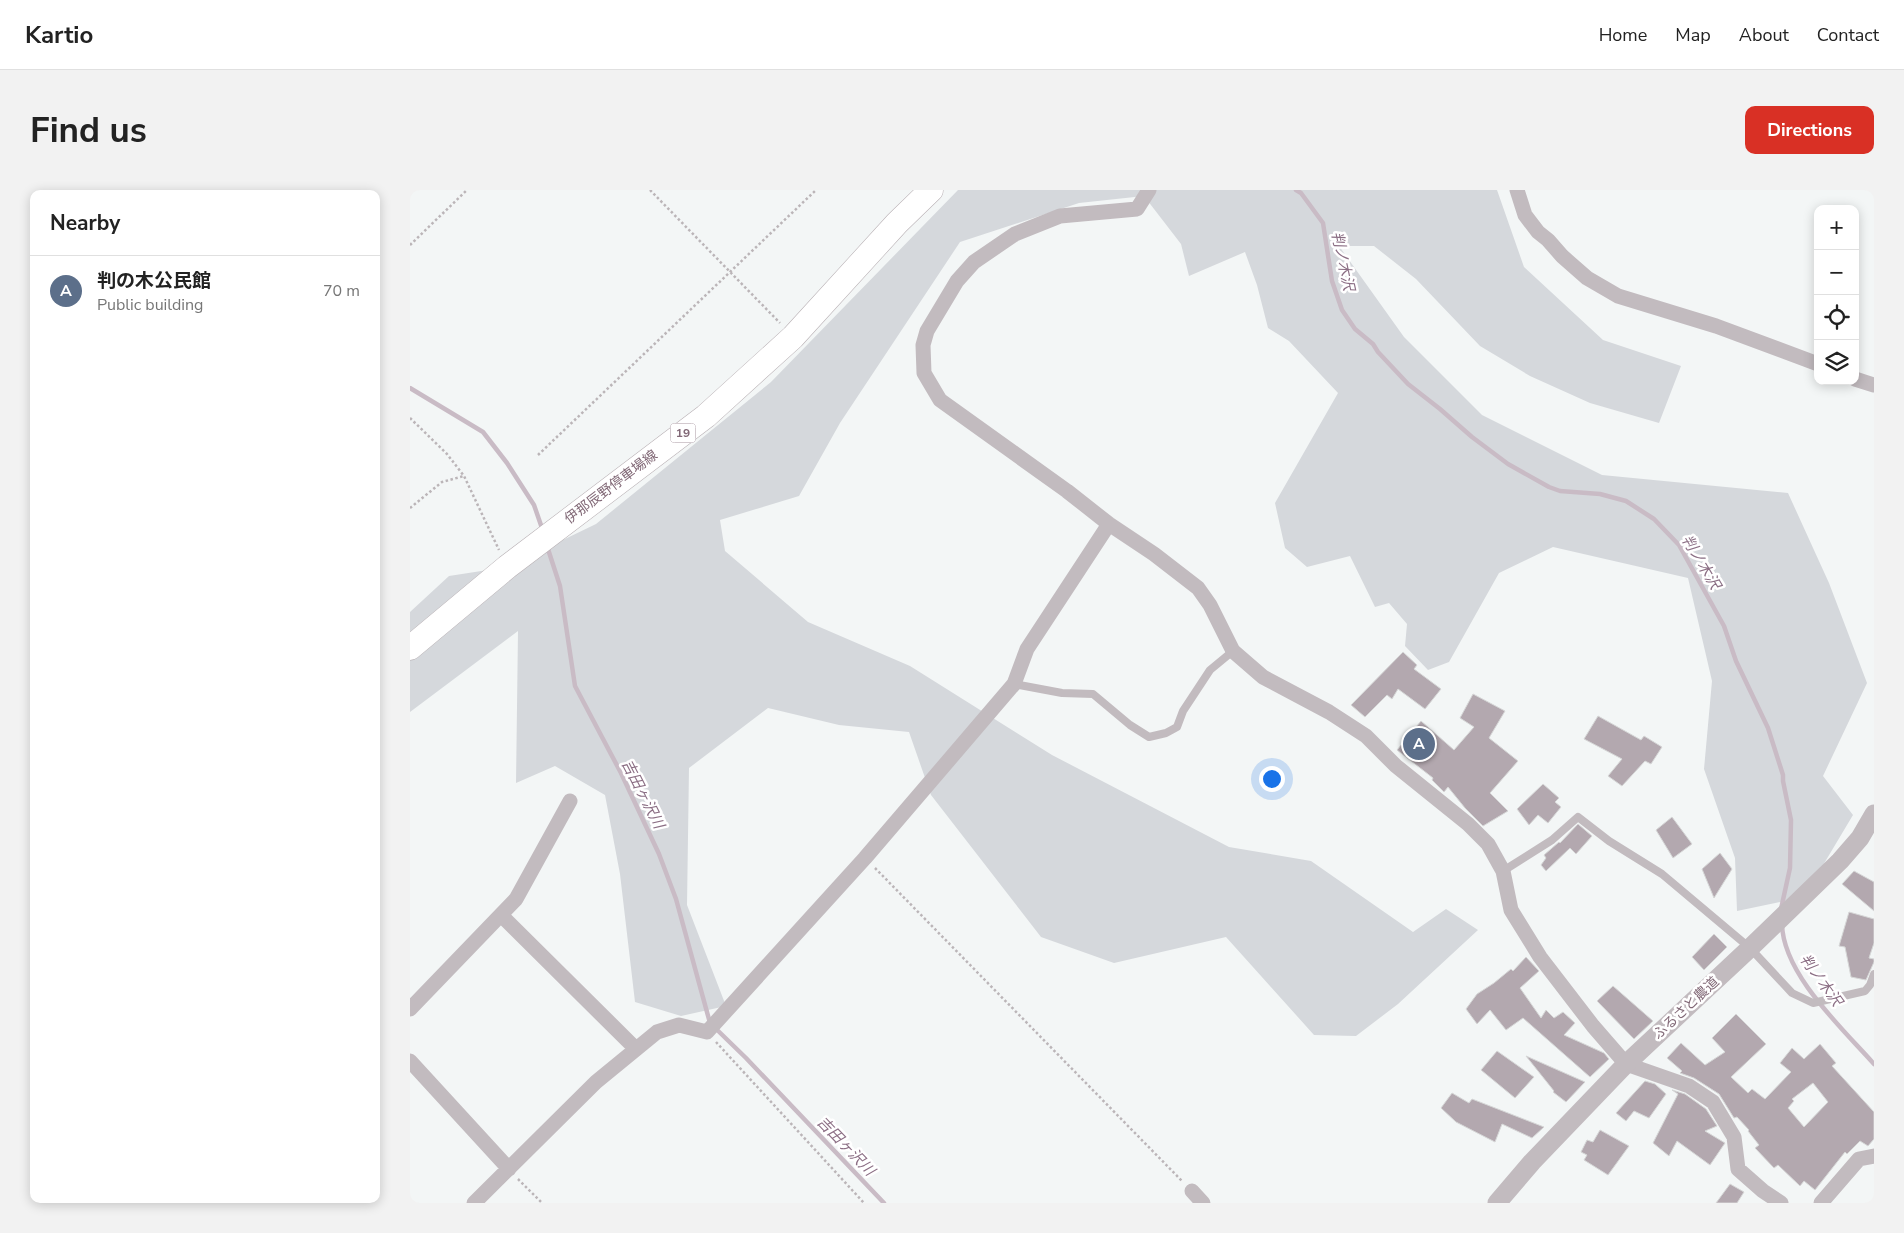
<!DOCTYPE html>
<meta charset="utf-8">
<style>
:root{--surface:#fff;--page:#f2f2f2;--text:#222;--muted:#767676;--line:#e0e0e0;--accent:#d93025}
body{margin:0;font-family:"Nunito Sans","Noto Sans JP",sans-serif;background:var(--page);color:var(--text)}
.controls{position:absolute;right:15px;top:15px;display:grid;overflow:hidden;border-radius:10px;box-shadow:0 2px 12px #0003}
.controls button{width:45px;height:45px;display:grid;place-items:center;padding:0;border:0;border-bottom:1px solid var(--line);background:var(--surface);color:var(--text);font:25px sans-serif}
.you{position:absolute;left:861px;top:588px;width:18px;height:18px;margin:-12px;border:4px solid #fff;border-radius:50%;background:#1a73e8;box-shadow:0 0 0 8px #1a73e833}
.badge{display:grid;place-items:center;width:32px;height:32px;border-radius:50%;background:var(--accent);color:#fff;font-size:16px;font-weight:700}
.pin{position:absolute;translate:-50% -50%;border:2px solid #fff;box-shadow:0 1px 5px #0006}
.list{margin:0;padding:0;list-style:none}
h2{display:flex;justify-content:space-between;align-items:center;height:65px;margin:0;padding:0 20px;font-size:21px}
h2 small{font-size:16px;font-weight:400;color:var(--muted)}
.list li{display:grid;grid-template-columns:32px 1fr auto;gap:15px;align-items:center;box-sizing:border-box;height:70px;padding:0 20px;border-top:1px solid var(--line)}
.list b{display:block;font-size:19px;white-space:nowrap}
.list p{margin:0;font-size:16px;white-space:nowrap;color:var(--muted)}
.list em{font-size:16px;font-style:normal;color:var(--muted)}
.icon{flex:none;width:28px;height:28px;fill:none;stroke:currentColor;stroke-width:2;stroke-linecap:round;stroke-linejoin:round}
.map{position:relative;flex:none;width:1464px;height:1013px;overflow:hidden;border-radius:10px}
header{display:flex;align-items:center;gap:30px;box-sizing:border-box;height:70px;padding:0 25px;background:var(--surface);border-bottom:1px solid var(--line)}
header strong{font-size:24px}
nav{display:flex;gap:28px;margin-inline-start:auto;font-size:18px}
.intro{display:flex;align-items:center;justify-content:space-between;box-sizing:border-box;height:120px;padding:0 30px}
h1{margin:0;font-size:35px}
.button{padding:12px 22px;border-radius:10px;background:var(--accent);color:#fff;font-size:18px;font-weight:700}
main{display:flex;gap:30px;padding:0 30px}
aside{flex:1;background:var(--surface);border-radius:10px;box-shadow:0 2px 12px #0003}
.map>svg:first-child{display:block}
.green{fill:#d5d8dc}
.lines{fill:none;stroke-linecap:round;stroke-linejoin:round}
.stream{stroke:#c9bbc5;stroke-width:4.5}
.building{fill:#b3a8af;stroke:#d6d7d7;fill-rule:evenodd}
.primary-casing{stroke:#b7afb3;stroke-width:25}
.path{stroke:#bbb5b8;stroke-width:2.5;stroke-dasharray:2.5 2.5;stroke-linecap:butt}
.service{stroke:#c2bbbf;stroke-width:8}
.minor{stroke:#c2bbbf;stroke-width:15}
.tertiary{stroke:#c2bbbf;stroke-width:19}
.primary{stroke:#fff;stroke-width:24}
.labels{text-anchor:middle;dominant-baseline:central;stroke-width:5;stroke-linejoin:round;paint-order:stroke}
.shield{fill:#fff;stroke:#a7959f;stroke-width:1}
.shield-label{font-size:12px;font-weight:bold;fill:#816876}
.street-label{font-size:14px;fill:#816876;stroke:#fff}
.water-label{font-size:15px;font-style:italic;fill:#8b6e84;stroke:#fff}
</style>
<header>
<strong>Kartio</strong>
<nav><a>Home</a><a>Map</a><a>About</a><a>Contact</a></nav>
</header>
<div class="intro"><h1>Find us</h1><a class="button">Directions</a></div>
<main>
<aside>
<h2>Nearby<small></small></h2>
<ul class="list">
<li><span class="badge" style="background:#5c6f8a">A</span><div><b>判の木公民館</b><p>Public building</p></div><em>70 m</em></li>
</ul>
</aside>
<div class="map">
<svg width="1464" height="1013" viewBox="0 0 1464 1013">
<rect width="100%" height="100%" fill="#f3f6f6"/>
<path class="green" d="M548 0H1087L1114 77 1193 150 1271 176 1249 233 1180 213 1120 186 1070 156 1006 89 964 56H929L994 147 1072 225 1192 285 1378 303 1419 393 1457 493 1413 586 1443 625 1394 707 1327 721 1325 668 1294 579 1302 491 1278 388 1143 357 1089 383 1039 472 1018 480 995 456 997 434 979 413 965 417 940 366 897 377 875 358 865 313 928 203 879 151 858 138 847 95 835 62 779 86 771 54 734 6 669 13 550 52 430 233 389 306 310 330 315 361 398 432 500 476 642 565 819 657 901 671 1003 742 1036 719 1068 740 988 814 946 846 904 845 816 747 704 773 631 747 521 605 499 542 429 535 358 518 279 578 277 715 316 816 271 826 225 812 210 684 195 605 145 576 106 593 108 441 0 522V422L39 386 97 377 186 334 361 192Z"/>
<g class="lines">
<path class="stream" d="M886 0 891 3 913 33 922 91 932 120 945 139 963 154 968 162 998 194 1030 219 1062 247 1098 274 1139 297 1150 301 1190 304 1216 311 1244 329 1269 355 1314 436 1326 471 1358 538 1373 585V591L1381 630 1380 678 1371 719
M0 198 73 242 97 273 124 315 133 341
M137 356 150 396 165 496 211 583 249 664 266 709 300 833 336 868 474 1013
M1372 734C1373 784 1432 838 1464 874"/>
</g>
<path class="building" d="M993 462 1007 475 1004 479 1031 499 1015 519 988 499 982 509 977 505 955 527 941 515Z
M1063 504 1095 521 1079 548 1108 571 1080 603 1098 621 1073 636 1055 618 1038 597 1034 602 1022 590 1023 588 987 560 1011 531 1044 560 1064 537 1050 528Z
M1188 526 1231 550 1234 546 1252 557 1241 574 1235 571 1212 596 1198 586 1212 569 1174 549Z
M1133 594 1149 608 1145 612 1151 617 1138 633 1128 625 1119 635 1107 619Z
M1262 627 1282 654 1263 668 1246 640Z
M1168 634 1182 646 1166 664 1160 658 1136 681 1131 675 1136 668 1134 665 1149 652 1150 653Z
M1310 663 1322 679 1304 708 1292 679Z
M1444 681 1464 692V721L1432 694Z
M1439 722 1464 729V753L1459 768 1464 769V772L1456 790 1441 787 1435 757 1429 756Z
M1304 744 1317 757 1294 780 1282 767Z
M1116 767 1129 781 1110 798 1131 828 1136 820 1144 828 1153 822 1165 833 1154 845 1194 863 1199 869 1180 887 1113 828 1096 840 1080 820 1067 834 1056 819 1067 804 1084 793 1101 779 1103 781Z
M1203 796 1243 831 1224 849 1187 811Z
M1326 824 1356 854 1321 887 1338 903 1342 899 1355 909 1381 882 1370 873 1382 858 1394 869 1410 854 1426 873 1422 876 1464 922V949L1458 956 1450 951 1437 964 1435 962 1405 1000 1394 991 1390 996 1368 975 1364 978 1345 958 1349 955 1338 941 1339 940 1327 927 1324 928 1309 904 1284 888 1270 883 1272 881 1257 868 1271 853 1295 875 1315 862 1302 848ZM1403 893 1418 912 1394 937 1378 918 1384 911 1382 909Z
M1087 861 1124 887 1105 908 1071 880Z
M1116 866 1175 892 1156 912 1143 902 1144 901Z
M1235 891 1245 894 1256 904 1239 928 1224 921 1216 931 1206 923Z
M1262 900 1275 904 1296 919 1307 936 1295 941 1315 953 1300 975 1267 951 1259 966 1243 953 1268 904Z
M1042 903 1059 913 1062 909 1134 937 1122 948 1092 934 1085 952 1046 932 1031 918Z
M1190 940 1219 956 1198 985 1174 970 1177 965 1171 962 1177 950 1183 952Z
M1320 994 1334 1002 1327 1013H1306Z"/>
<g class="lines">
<defs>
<path id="primary" d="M0 458 97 377 296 226 383 147 487 33 521 0"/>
</defs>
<use href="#primary" class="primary-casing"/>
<path class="path" d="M240 0 370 133
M0 55 57 0
M0 228 37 264 54 286 89 360
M128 265 406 0
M0 318 32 292 54 286
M465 678 773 992
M306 852 454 1013
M108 989 132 1013"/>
<path class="service" d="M604 494 652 503 683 504 720 535 739 547 756 543 767 537 773 521 800 480 823 461
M1093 681 1142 650 1168 627 1199 651 1252 684 1340 758 1382 803 1403 813 1455 801 1460 795 1464 784"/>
<path class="minor" d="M739 0 727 19 650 26 605 44 564 72 547 91 517 141 513 155 514 183 530 210 657 301 699 334 744 364 788 398 800 415 823 461 853 487 919 522 956 546 986 576 1058 634 1078 654 1093 681 1101 720 1130 767 1183 836 1216 874 1279 896 1303 912 1324 947 1328 979 1353 1001 1371 1013
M1107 0 1115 25 1128 42 1138 50 1152 66 1177 88 1208 106 1306 136 1408 174
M1445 189 1464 195
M96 730 226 859
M0 819 106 709 160 611
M0 871 99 979
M782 1001 793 1013
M64 1013 186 892 247 842 269 835 297 842 455 668 604 494 617 459 699 334
M1411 1013 1449 969 1464 966"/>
<path class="tertiary" d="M1087 1013 1122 972 1216 874 1340 758 1430 671 1450 648 1464 624"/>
<use href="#primary" class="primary"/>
</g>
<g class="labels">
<rect class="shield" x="260.5" y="233.5" width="25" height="19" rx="4"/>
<g class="shield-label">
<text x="273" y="243">19</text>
</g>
<g class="street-label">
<text transform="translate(201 297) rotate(-37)">伊那辰野停車場線</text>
<text transform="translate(1276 818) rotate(-43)">ふるさと農道</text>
</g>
<g class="water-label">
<text transform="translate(933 71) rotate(78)">判ノ木沢</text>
<text transform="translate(1291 372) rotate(59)">判ノ木沢</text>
<text transform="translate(233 604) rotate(63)">吉田ヶ沢川</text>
<text transform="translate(1411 790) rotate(54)">判ノ木沢</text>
<text transform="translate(436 956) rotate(46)">吉田ヶ沢川</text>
</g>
</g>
</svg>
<div class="controls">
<button>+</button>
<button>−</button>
<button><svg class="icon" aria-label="locate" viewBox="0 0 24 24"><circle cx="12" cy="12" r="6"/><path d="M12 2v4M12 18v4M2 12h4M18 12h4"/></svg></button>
<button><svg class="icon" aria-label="layers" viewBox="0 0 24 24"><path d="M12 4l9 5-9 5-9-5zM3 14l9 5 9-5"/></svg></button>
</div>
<div class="you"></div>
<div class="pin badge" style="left:1009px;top:554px;background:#5c6f8a">A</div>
</div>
</main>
